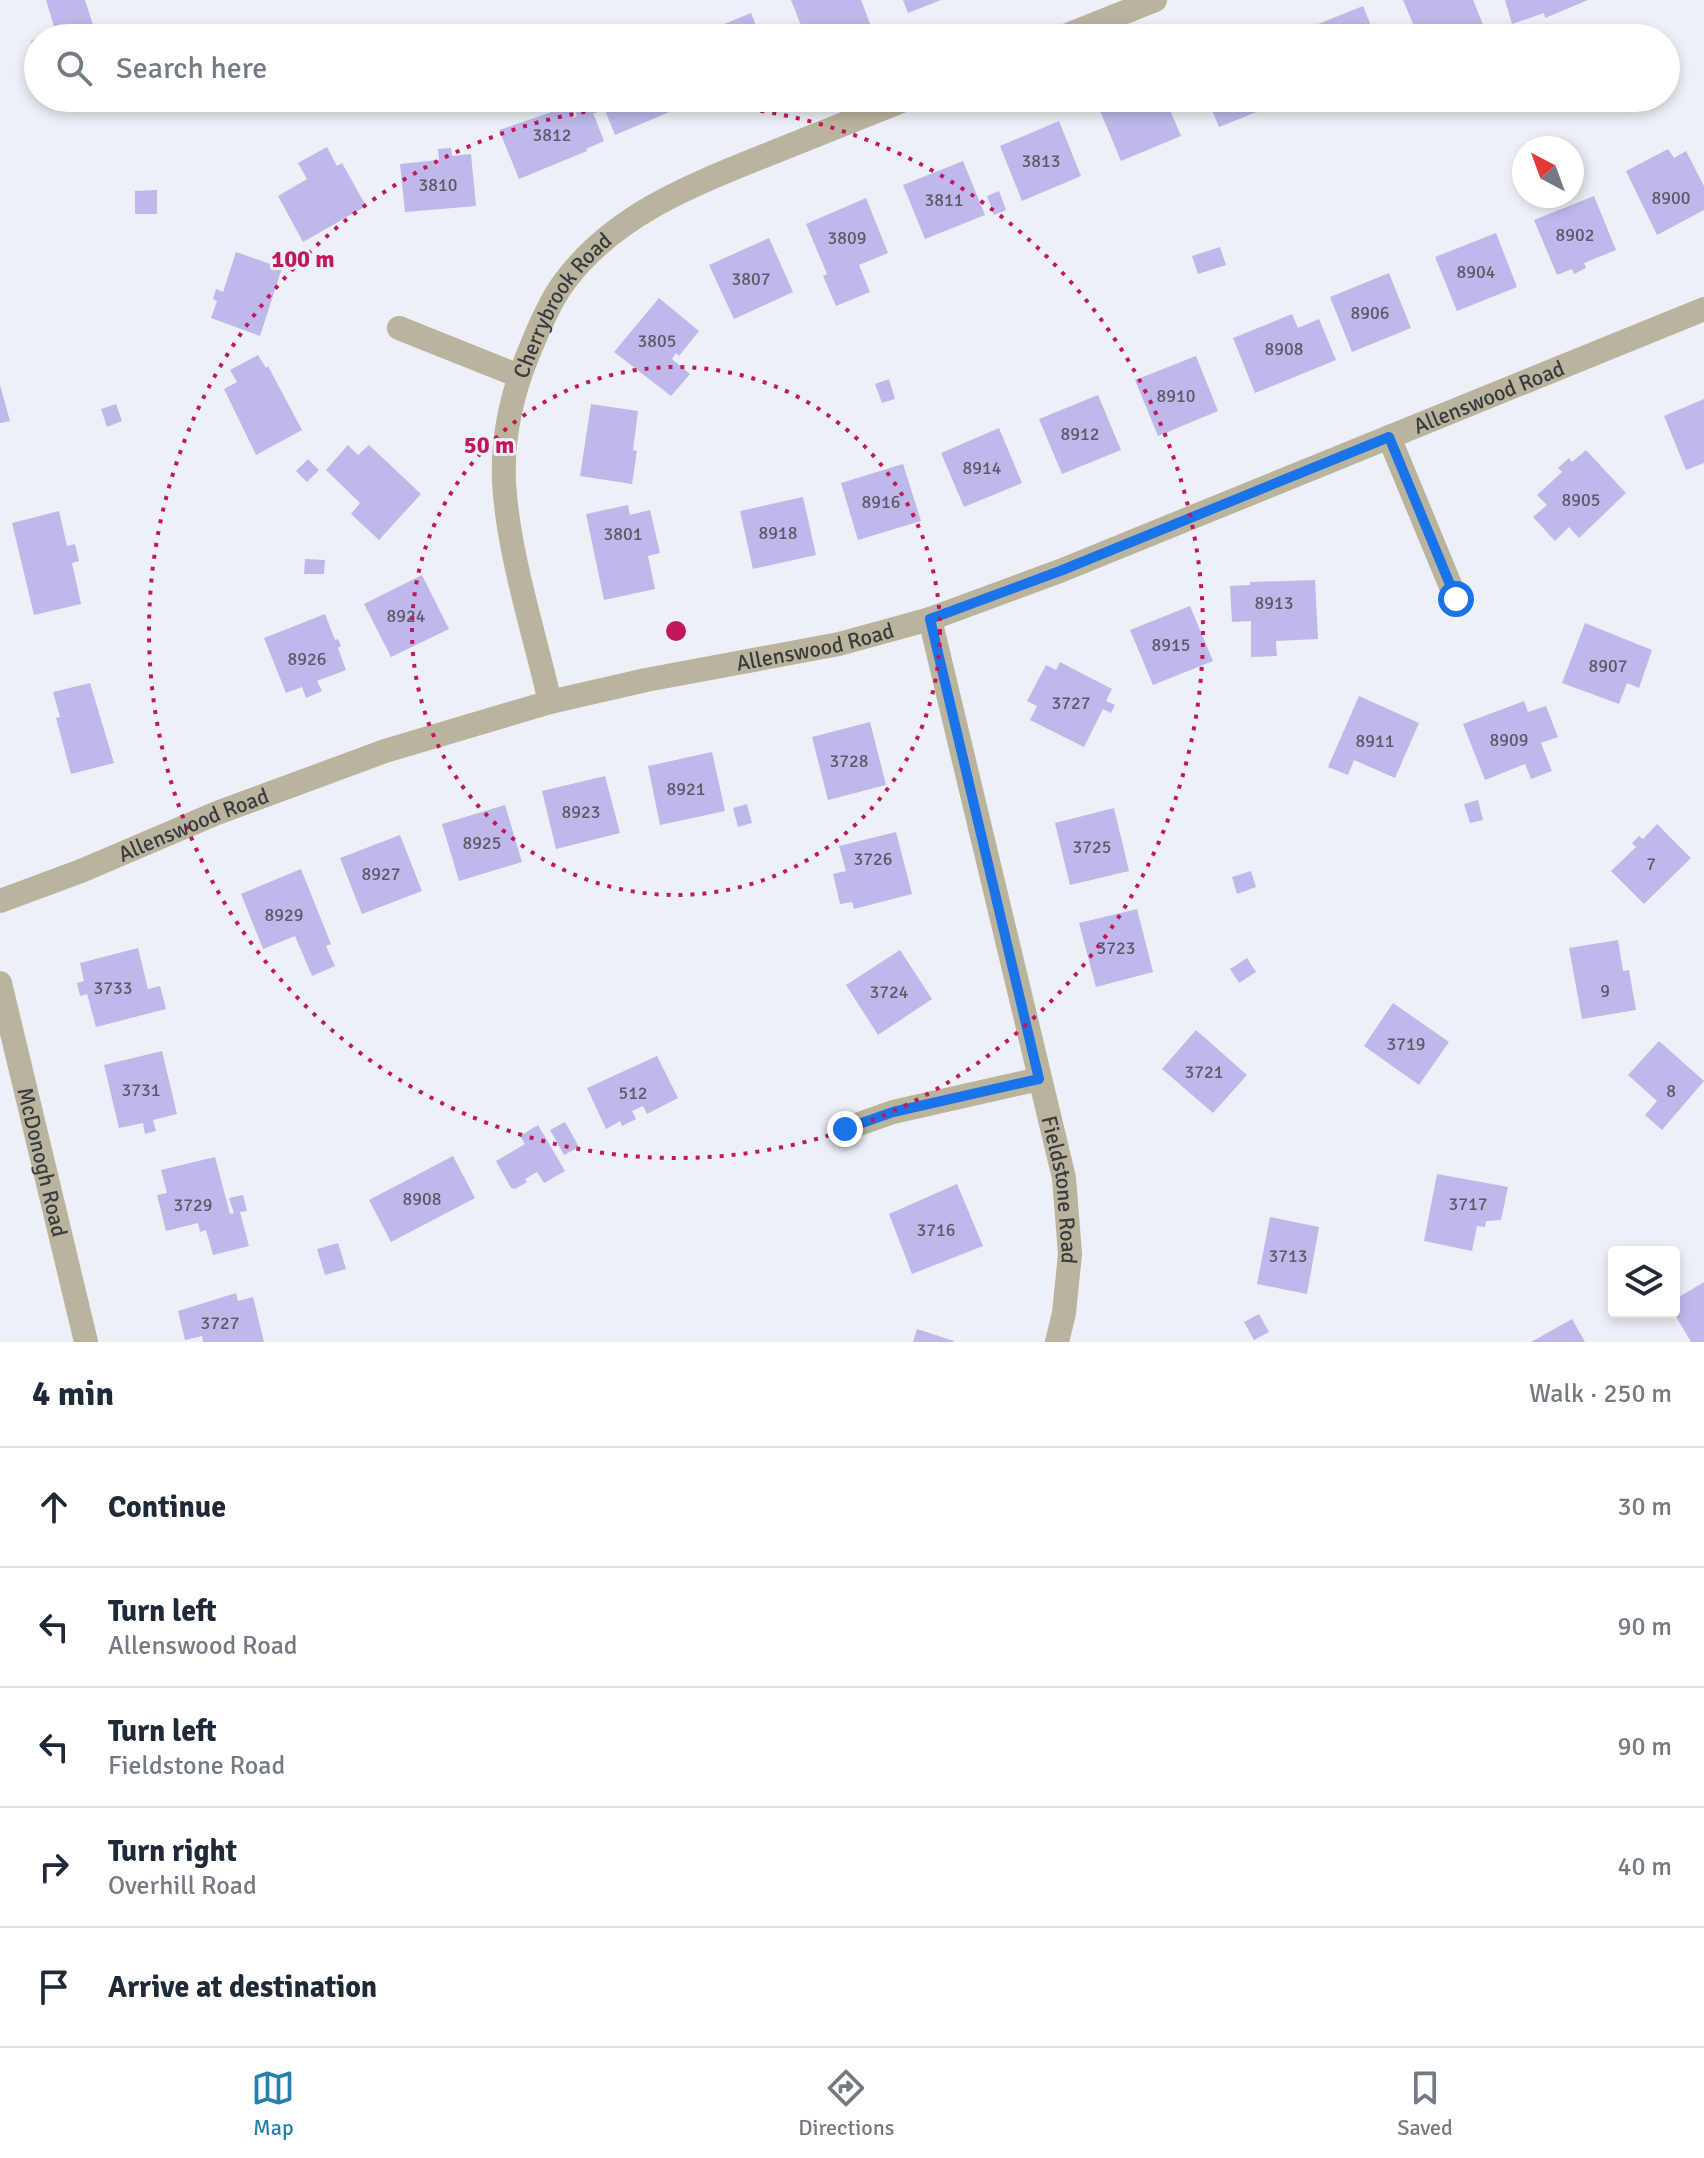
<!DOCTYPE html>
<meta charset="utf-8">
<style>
:root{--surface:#fff;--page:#f6f6f7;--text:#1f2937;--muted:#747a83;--line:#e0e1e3;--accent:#2580ae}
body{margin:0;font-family:Signika,sans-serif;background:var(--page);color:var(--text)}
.controls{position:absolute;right:24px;bottom:24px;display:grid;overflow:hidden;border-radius:8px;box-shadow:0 4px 12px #0003}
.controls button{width:72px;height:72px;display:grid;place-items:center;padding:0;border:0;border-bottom:2px solid var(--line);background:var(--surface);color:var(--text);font:40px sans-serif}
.compass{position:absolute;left:1512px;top:136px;width:72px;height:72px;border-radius:50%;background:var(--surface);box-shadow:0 4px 12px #0003;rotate:319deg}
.stop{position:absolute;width:24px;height:24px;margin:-18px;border:6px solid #1a73e8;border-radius:50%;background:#fff}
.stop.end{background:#1a73e8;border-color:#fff;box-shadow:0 2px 8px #0008}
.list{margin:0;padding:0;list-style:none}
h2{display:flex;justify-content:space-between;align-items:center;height:104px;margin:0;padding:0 32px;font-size:34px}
h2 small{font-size:26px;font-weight:400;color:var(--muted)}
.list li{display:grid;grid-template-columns:52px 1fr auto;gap:24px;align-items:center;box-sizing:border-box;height:120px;padding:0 32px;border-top:2px solid var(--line)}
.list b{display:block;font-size:30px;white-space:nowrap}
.list p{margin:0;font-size:26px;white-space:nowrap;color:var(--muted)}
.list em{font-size:26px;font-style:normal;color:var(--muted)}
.icon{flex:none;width:44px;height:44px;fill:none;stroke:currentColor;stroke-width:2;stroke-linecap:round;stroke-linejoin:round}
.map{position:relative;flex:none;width:1704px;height:1342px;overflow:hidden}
.search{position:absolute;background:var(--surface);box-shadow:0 4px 12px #0003;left:24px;right:24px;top:24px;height:88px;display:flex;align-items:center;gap:20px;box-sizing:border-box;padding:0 28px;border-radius:44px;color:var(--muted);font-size:30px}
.sheet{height:704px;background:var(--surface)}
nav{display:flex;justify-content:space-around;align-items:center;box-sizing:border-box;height:112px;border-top:2px solid var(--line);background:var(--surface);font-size:22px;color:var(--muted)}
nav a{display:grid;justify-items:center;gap:4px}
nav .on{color:var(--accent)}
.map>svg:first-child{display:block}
.building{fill:#beb9ea}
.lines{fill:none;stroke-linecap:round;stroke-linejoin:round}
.minor{stroke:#bab49e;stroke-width:24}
.route{stroke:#1a73e8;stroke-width:10}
.ring{fill:none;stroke:#c2185b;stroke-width:4;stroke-dasharray:4 8}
.labels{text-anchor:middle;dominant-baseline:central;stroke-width:6;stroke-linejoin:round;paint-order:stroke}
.number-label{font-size:18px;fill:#5b5a69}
.street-label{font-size:22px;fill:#3a3b3e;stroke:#edf0f6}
.centre{fill:#c2185b;stroke:#edf0f6;stroke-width:4}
.ring-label{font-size:24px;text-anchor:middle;font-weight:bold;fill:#c2185b;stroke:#edf0f6;stroke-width:6;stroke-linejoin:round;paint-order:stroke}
</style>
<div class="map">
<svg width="1704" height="1342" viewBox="0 0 1704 1342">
<rect width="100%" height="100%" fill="#edf0f6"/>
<path class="building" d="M46 0H85L93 25 77 30 79 38H41L56 33Z
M791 0H861L871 26 842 38H806Z
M903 0H941L908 13Z
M1403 0H1473L1487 34 1467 38 1461 24 1429 38H1419Z
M1505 0H1588L1545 18 1544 13 1512 24Z
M1363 6 1376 38H1306L1303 30Z
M751 13 761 38H690Z
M38 38V62H37L31 41Z
M49 98H74V99L51 106Z
M578 98H583L588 112 592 110 604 141 586 149 587 151 519 179 499 130 569 106 573 118 577 116 571 101Z
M600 98H677L681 107 615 135Z
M1118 98H1165L1181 136 1121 161 1098 106Z
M1207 98H1277L1279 103 1219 127Z
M1059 121 1081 176 1022 201 1000 146Z
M327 147 337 166 342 163 366 206 303 242 278 196 307 179 298 163Z
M451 148 452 156 471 154 476 206 405 212 400 164 439 160 438 149Z
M1668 149 1674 158 1686 151 1704 186V210L1657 235 1626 171Z
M963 161 985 215 925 239 903 185Z
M157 190V214H135V191Z
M999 191 1006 210 994 215 987 196Z
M1594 196 1616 250 1584 263 1586 268 1574 274 1572 269 1557 275 1534 220Z
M866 198 888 253 859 265 870 292 836 306 823 276 827 274 806 224Z
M1496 233 1517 287 1457 311 1435 257Z
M769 238 793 292 734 319 709 265Z
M1220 247 1226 265 1198 274 1192 256Z
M236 252 282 268 260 336 211 318 217 301 213 299 216 289 223 292Z
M1389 273 1411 328 1352 352 1330 297Z
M659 298 699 331 679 356 676 353 672 359 690 374 671 396 614 352Z
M1292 314 1298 328 1319 319 1336 360 1255 393 1233 338Z
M258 355 266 368 268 366 302 430 256 455 224 389 237 382 230 370Z
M1196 356 1218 411 1158 436 1135 380Z
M889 379 895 399 882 403 875 384Z
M0 385 10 421 0 423Z
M1098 395 1121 450 1062 474 1039 419Z
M1704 399V463L1686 470 1664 416Z
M116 404 122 421 107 427 101 409Z
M591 404 638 411 633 450 637 451 632 484 580 476Z
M999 428 1022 483 964 507 941 453Z
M348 445 358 455 369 445 421 494 379 540 351 514 360 503 326 470Z
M1586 450 1626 493 1579 538 1569 527 1555 541 1533 517 1547 505 1537 495 1562 472 1558 468 1569 458 1572 462Z
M308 459 319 470 307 482 296 471Z
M903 464 921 521 858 540 841 483Z
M803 497 816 555 753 569 740 511Z
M628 505 630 515 650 510 660 553 648 556 655 589 604 600 586 514Z
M59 511 67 546 75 544 79 561 72 563 81 604 34 615 12 523Z
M305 559 325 560 324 574H304Z
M422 575 449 629 391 657 364 604Z
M1315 580 1318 639 1276 641 1277 656 1251 657V621L1232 622 1230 586 1250 585V582Z
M1190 606 1213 661 1153 685 1130 630Z
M325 614 335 640 338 639 341 646 338 648 346 670 317 681 322 691 306 698 302 687 286 693 264 638Z
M1585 623 1652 650 1639 688 1627 683 1619 704 1562 683Z
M1060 662 1112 689 1106 701 1115 705 1111 713 1103 709 1084 747 1030 720 1037 706 1027 701 1046 665 1056 670Z
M90 683 114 763 71 774 56 718 60 717 53 692Z
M1359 696 1419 723 1395 778 1354 760 1348 775 1328 767Z
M1524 701 1528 712 1546 706 1558 737 1541 743 1552 771 1531 779 1525 764 1485 780 1463 724Z
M870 722 886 785 828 800 812 737Z
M712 752 725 811 660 825 648 766Z
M605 776 620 833 556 849 542 791Z
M1478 800 1483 820 1470 823 1464 804Z
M747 804 752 823 738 827 733 808Z
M505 805 522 862 459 881 442 824Z
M1114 808 1129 871 1070 885 1055 823Z
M1657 824 1691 858 1644 904 1611 871 1636 847 1632 843 1639 836 1643 839Z
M896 832 912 894 854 909 852 902 840 904 833 874 846 871 839 846Z
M400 835 422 891 362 914 340 858Z
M301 869 331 944 326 946 335 966 312 976 295 936 263 949 241 894Z
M1251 871 1256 887 1237 894 1232 877Z
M1137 909 1153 972 1096 987 1079 923Z
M1618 940 1623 971 1629 970 1636 1010 1582 1019 1569 948Z
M138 948 148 989 160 986 166 1009 96 1027 87 994 80 996 77 983 84 981 80 963Z
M900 950 932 999 878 1035 846 985Z
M1247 958 1256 972 1239 983 1230 969Z
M1393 1003 1449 1042 1419 1085 1364 1046Z
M1196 1030 1247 1075 1213 1113 1162 1069Z
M1659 1041 1704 1081 1662 1130 1645 1115 1657 1101 1628 1075Z
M162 1051 177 1114 153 1120 156 1131 145 1134 143 1123 119 1128 104 1065Z
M657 1056 678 1098 647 1114 643 1106 632 1111 636 1119 622 1126 620 1121 606 1129 587 1088Z
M565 1122 579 1147 564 1155 550 1130Z
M538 1125 565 1171 544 1183 537 1172 525 1179 527 1182 515 1189 511 1188 496 1161 525 1144 520 1136Z
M453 1156 475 1198 391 1242 369 1200Z
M215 1157 230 1214 234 1213 229 1198 243 1195 247 1211 240 1212 249 1246 213 1255 206 1230 200 1232 198 1223 166 1231 157 1195 167 1193 161 1170Z
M1437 1174 1508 1187 1501 1220 1486 1221 1485 1227 1477 1226 1472 1251 1424 1241Z
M957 1184 983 1246 912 1274 889 1214Z
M1270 1217 1319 1227 1307 1294 1257 1284Z
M338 1243 346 1269 325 1275 317 1249Z
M1704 1282V1342H1691L1674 1313V1300Z
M236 1293 238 1301 253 1297 264 1342H203L202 1336 185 1340 178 1311Z
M1259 1314 1269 1332 1254 1340 1244 1322Z
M1572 1319 1585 1342H1531Z
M917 1329 954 1341V1342H913Z"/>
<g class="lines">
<g class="minor">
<path d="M1060 38 1155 0"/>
<path d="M399 328 519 376"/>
<path d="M1389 437 1456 599"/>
<path id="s1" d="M930 619 1064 1178 1070 1254 1064 1313 1057 1342"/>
<path id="s2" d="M550 702C534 632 508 553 504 482 502 436 512 393 529 352 539 328 550 301 565 281 617 212 697 183 774 152 819 134 864 116 909 98"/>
<path id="s3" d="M0 901 81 871 217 813 385 751 550 702 646 680 839 644 930 619 1060 571 1704 309"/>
<path id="s4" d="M0 983 86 1342"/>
<path d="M845 1129 893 1112 1039 1079"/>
</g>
</g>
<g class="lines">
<path class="route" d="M845 1129 893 1112 1039 1079 930 619 1060 571 1389 437 1456 599"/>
</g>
<g class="ring">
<circle cx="676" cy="631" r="264"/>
<circle cx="676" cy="631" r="527"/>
</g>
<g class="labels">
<g class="number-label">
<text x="552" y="135">3812</text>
<text x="1041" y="161">3813</text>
<text x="438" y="185">3810</text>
<text x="1671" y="198">8900</text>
<text x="944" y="200">3811</text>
<text x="1575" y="235">8902</text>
<text x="847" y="238">3809</text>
<text x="1476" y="272">8904</text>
<text x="751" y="279">3807</text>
<text x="1370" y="313">8906</text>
<text x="657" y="341">3805</text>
<text x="1284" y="349">8908</text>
<text x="1176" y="396">8910</text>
<text x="1080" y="434">8912</text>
<text x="982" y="468">8914</text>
<text x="1581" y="500">8905</text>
<text x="881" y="502">8916</text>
<text x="778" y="533">8918</text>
<text x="623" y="534">3801</text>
<text x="1274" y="603">8913</text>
<text x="406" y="616">8924</text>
<text x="1171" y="645">8915</text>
<text x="307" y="659">8926</text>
<text x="1608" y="666">8907</text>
<text x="1071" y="703">3727</text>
<text x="1509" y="740">8909</text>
<text x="1375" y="741">8911</text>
<text x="849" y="761">3728</text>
<text x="686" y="789">8921</text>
<text x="581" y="812">8923</text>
<text x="482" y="843">8925</text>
<text x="1092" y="847">3725</text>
<text x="873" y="859">3726</text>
<text x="1651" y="864">7</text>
<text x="381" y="874">8927</text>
<text x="284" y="915">8929</text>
<text x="1116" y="948">3723</text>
<text x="113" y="988">3733</text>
<text x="1605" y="991">9</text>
<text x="889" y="992">3724</text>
<text x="1406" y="1044">3719</text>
<text x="1204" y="1072">3721</text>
<text x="141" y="1090">3731</text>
<text x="1671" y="1091">8</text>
<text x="633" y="1093">512</text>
<text x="422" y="1199">8908</text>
<text x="1468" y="1204">3717</text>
<text x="193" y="1205">3729</text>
<text x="936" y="1230">3716</text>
<text x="1288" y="1256">3713</text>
<text x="220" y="1323">3727</text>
</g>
<g class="street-label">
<text stroke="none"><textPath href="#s2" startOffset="416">Cherrybrook Road</textPath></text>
<text stroke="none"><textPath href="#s3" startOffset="1576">Allenswood Road</textPath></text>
<text stroke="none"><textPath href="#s3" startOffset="856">Allenswood Road</textPath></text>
<text stroke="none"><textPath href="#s3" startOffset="208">Allenswood Road</textPath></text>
<text stroke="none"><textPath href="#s4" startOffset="184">McDonogh Road</textPath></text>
<text stroke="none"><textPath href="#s1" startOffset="586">Fieldstone Road</textPath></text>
</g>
</g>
<circle cx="676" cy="631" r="12" class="centre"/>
<g class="ring-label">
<text x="303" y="267">100 m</text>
<text x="489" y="453">50 m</text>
</g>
</svg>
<div class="controls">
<button><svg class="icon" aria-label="layers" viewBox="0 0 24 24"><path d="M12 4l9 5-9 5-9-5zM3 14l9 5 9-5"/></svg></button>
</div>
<svg class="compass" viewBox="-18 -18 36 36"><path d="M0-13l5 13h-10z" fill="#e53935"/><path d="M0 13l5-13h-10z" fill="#747a83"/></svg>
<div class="stop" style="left:1456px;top:599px"></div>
<div class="stop end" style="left:845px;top:1129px"></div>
<div class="search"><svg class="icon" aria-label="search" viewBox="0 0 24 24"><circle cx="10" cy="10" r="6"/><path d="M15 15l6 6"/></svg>Search here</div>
</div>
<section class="sheet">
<h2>4 min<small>Walk · 250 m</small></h2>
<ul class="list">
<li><svg class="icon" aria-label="ahead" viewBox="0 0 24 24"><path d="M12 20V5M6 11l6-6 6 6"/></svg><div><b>Continue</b></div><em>30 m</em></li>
<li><svg class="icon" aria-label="left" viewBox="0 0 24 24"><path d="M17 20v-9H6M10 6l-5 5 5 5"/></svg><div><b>Turn left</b><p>Allenswood Road</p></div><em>90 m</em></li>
<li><svg class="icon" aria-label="left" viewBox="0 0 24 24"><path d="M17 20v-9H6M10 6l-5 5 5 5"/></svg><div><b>Turn left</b><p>Fieldstone Road</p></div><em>90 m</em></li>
<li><svg class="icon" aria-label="right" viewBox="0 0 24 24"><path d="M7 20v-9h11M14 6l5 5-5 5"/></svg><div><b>Turn right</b><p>Overhill Road</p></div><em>40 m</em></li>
<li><svg class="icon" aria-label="arrive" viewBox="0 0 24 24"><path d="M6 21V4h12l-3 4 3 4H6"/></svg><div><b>Arrive at destination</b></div></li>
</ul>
</section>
<nav>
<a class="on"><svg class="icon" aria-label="map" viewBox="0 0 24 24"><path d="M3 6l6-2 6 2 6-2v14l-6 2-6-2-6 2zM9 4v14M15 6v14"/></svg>Map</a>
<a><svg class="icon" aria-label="directions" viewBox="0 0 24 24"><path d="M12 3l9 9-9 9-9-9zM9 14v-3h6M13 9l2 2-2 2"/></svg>Directions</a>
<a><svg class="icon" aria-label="saved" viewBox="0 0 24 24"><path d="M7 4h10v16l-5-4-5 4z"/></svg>Saved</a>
</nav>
